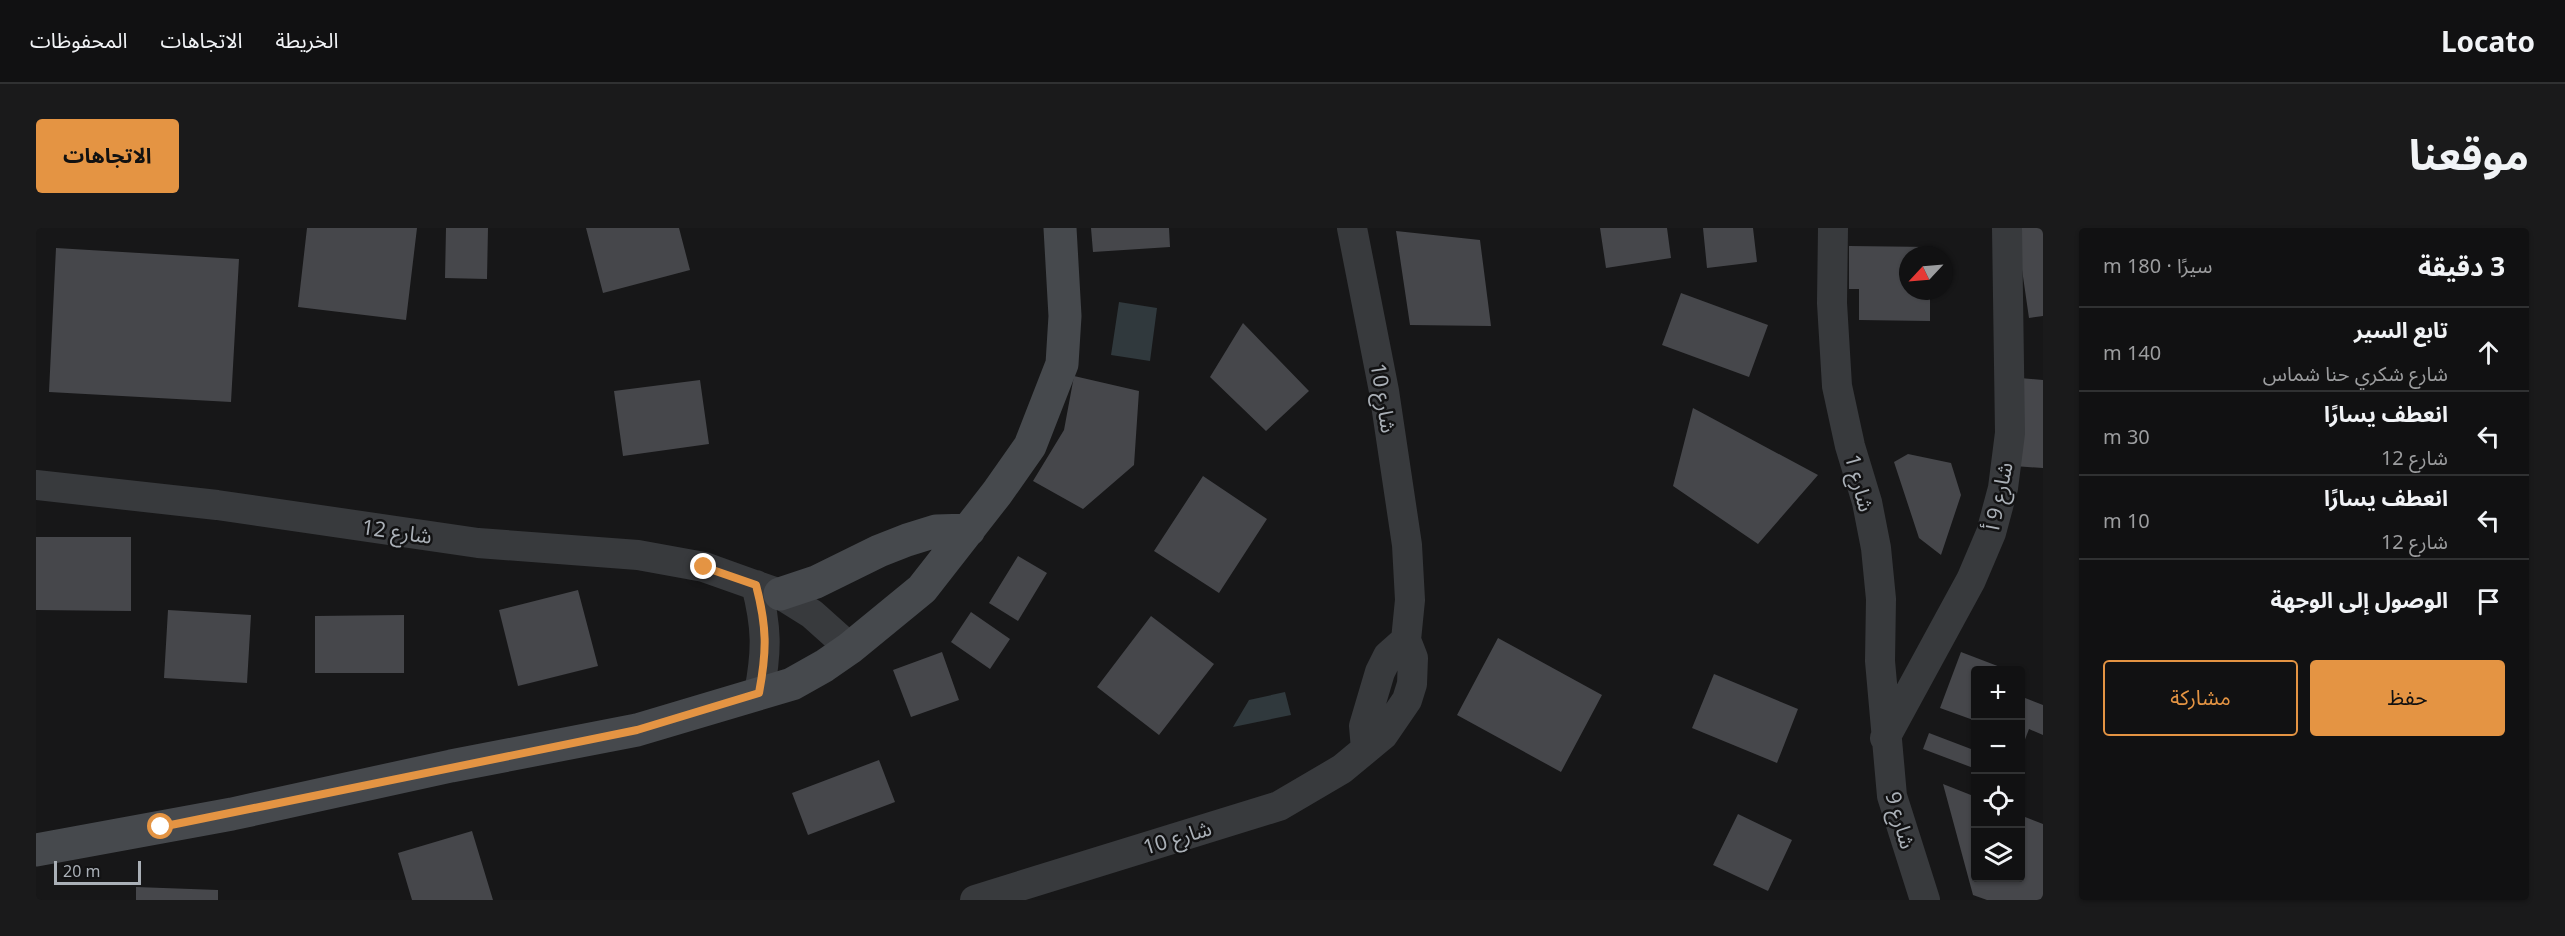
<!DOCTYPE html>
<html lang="ar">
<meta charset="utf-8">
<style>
:root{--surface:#111112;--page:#1a1a1b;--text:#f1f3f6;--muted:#9c9d9f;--line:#303132;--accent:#e49443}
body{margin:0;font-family:"Noto Sans","Noto Sans Arabic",sans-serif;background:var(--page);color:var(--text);direction:rtl}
.controls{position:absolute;right:18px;bottom:18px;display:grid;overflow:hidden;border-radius:6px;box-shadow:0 2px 4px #0004}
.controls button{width:54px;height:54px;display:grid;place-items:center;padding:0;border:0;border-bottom:2px solid var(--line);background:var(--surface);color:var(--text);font:30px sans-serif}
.compass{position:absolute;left:1863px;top:18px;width:54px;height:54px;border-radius:50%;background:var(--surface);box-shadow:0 2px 4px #0004;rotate:244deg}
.scale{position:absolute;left:18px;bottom:15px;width:87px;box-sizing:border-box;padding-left:6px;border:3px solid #aab0b7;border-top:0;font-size:16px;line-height:21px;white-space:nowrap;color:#aab0b7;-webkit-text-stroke:4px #121213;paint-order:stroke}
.stop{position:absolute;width:18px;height:18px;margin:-14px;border:4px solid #e49443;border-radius:50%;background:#fff}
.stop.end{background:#e49443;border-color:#fff;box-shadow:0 2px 6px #0008}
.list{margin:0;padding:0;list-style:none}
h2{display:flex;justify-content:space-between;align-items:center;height:78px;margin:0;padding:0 24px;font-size:26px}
h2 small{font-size:20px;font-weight:400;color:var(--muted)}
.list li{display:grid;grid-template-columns:39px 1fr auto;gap:18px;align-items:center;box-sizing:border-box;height:84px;padding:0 24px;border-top:2px solid var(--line)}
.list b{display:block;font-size:22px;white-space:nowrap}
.list p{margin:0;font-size:20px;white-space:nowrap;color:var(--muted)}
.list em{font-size:20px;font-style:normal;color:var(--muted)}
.actions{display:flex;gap:12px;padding:18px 24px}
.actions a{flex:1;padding:14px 0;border:2px solid var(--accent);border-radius:6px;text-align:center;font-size:21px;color:var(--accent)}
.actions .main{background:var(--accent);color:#111}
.icon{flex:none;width:33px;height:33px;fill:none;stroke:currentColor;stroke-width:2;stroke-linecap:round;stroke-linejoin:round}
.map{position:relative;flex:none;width:2007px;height:672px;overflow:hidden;direction:ltr;border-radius:6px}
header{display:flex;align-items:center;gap:36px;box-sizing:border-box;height:84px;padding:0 30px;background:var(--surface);border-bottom:2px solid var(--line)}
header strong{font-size:28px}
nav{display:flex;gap:33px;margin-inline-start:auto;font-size:21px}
.intro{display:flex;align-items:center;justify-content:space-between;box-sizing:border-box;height:144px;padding:0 36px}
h1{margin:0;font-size:42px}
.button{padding:15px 27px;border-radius:6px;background:var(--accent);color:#111;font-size:21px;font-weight:700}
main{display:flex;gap:36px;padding:0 36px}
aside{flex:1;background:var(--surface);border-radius:6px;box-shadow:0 2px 4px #0004}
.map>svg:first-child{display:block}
.water{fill:#30393d}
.building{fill:#46474b}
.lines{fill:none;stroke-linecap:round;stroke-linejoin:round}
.street{stroke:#383a3d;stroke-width:30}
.secondary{stroke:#46494d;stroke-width:33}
.route{stroke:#e49443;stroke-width:8}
.labels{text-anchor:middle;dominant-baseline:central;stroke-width:5;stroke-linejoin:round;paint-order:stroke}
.street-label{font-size:21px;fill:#aab0b7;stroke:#121213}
</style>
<header>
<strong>Locato</strong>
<nav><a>الخريطة</a><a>الاتجاهات</a><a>المحفوظات</a></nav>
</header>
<div class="intro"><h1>موقعنا</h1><a class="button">الاتجاهات</a></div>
<main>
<aside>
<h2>3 دقيقة<small>سيرًا · 180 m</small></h2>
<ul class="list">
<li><svg class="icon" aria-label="ahead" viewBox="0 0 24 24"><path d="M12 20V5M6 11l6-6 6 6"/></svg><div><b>تابع السير</b><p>شارع شكري حنا شماس</p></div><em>140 m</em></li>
<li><svg class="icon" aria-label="left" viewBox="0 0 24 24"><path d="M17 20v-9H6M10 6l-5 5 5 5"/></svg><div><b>انعطف يسارًا</b><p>شارع 12</p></div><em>30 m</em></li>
<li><svg class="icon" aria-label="left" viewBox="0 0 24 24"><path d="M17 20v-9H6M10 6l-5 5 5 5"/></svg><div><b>انعطف يسارًا</b><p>شارع 12</p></div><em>10 m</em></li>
<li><svg class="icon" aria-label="arrive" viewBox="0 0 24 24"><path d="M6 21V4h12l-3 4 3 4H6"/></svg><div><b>الوصول إلى الوجهة</b></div></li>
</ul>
<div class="actions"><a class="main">حفظ</a><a>مشاركة</a></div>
</aside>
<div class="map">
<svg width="2007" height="672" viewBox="0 0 2007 672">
<rect width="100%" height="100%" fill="#171718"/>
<path class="water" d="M1083 74 1121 80 1114 133 1075 127Z
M1249 464 1255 487 1197 499 1213 472Z"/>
<path class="building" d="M271 0H381L370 92 262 79Z
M410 0H452L451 51 409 50Z
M550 0H643L654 42 567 65Z
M1055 0H1133L1134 19 1057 24Z
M1564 0H1631L1635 30 1570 40Z
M1667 0H1717L1721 34 1671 40Z
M1980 0H2007V88L1993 90Z
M1360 3 1444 12 1455 98 1374 97Z
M1813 18 1895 19V27H1872V63H1894V93L1823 92V61H1813Z
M20 20 203 31 195 174 13 164Z
M1645 65 1732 97 1713 149 1626 117Z
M1207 95 1273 163 1230 203 1174 149Z
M1038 148 1103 163 1098 237 1047 281 997 253 1028 202Z
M1984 150 2007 152V240L1978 238Z
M664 152 673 216 587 228 578 163Z
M1657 180 1782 247 1722 316 1637 258Z
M1872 226 1915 235 1925 267 1905 327 1883 310 1858 234Z
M1167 248 1231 291 1183 365 1118 323Z
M0 309H95V383L0 382Z
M982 328 1011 345 982 393 953 375Z
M542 362 562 438 482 458 463 382Z
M132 382 215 387 211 455 128 450Z
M935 384 974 411 954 441 915 414Z
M368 387V445H279V388Z
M1115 388 1178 436 1123 507 1061 459Z
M1462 410 1566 467 1525 544 1421 487Z
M906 424 923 472 875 489 857 442Z
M1925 424 1972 442H1940V493L1904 480Z
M1678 446 1762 481 1741 535 1656 500Z
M1984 468 2007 477V507L1993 501 1985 522Z
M1893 505 1935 521 1940 511V541L1887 521Z
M843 532 859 574 772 607 756 565Z
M1907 556 1940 569V650H1984V587L2007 596V672H1951L1937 667Z
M1702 586 1756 612 1732 663 1677 637Z
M436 603 457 672H376L362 625Z
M100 659 182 662V672H100Z"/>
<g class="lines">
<path class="street" d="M1797 0 1796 75 1801 158 1814 218 1831 274 1840 320 1845 371 1844 433 1856 568 1889 672
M0 257 181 277 442 315 602 327 668 339 744 366 776 386 814 420
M720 357C731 399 731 423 723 465
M1849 510 1935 352 1955 305 1967 260 1974 205 1971 0
M1330 521 1328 498 1344 444 1352 428 1370 412
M939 672 1243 578 1306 541 1347 507 1371 472 1376 456 1377 430 1370 412 1374 372 1371 317 1348 163 1316 0"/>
<path class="secondary" d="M744 366 780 354 843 323 871 312 900 303 933 302
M0 622 196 586 415 538 601 502 756 456 788 438 814 420 886 361 961 265 994 218 1026 136 1029 88 1024 0"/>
</g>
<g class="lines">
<path class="route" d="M125 599 601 502 723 465C731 423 731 399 720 357L668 339"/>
</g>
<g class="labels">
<g class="street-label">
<text transform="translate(1348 170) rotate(81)">شارع 10</text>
<text transform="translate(1824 255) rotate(75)">شارع 1</text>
<text transform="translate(1962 268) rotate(-78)">شارع 9 أ</text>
<text transform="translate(361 303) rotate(8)">شارع 12</text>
<text transform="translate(1865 592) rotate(74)">شارع 9</text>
<text transform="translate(1141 609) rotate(-17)">شارع 10</text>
</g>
</g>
</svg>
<div class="controls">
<button>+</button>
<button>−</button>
<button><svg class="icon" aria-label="locate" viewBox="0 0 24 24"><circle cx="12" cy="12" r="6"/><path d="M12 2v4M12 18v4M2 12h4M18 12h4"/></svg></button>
<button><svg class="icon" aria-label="layers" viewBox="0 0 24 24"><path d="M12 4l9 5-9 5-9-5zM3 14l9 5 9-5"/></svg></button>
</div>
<svg class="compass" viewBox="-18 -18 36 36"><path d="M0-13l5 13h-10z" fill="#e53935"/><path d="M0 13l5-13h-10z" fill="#9c9d9f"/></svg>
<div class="scale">20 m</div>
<div class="stop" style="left:125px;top:599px"></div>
<div class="stop end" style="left:668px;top:339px"></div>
</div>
</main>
